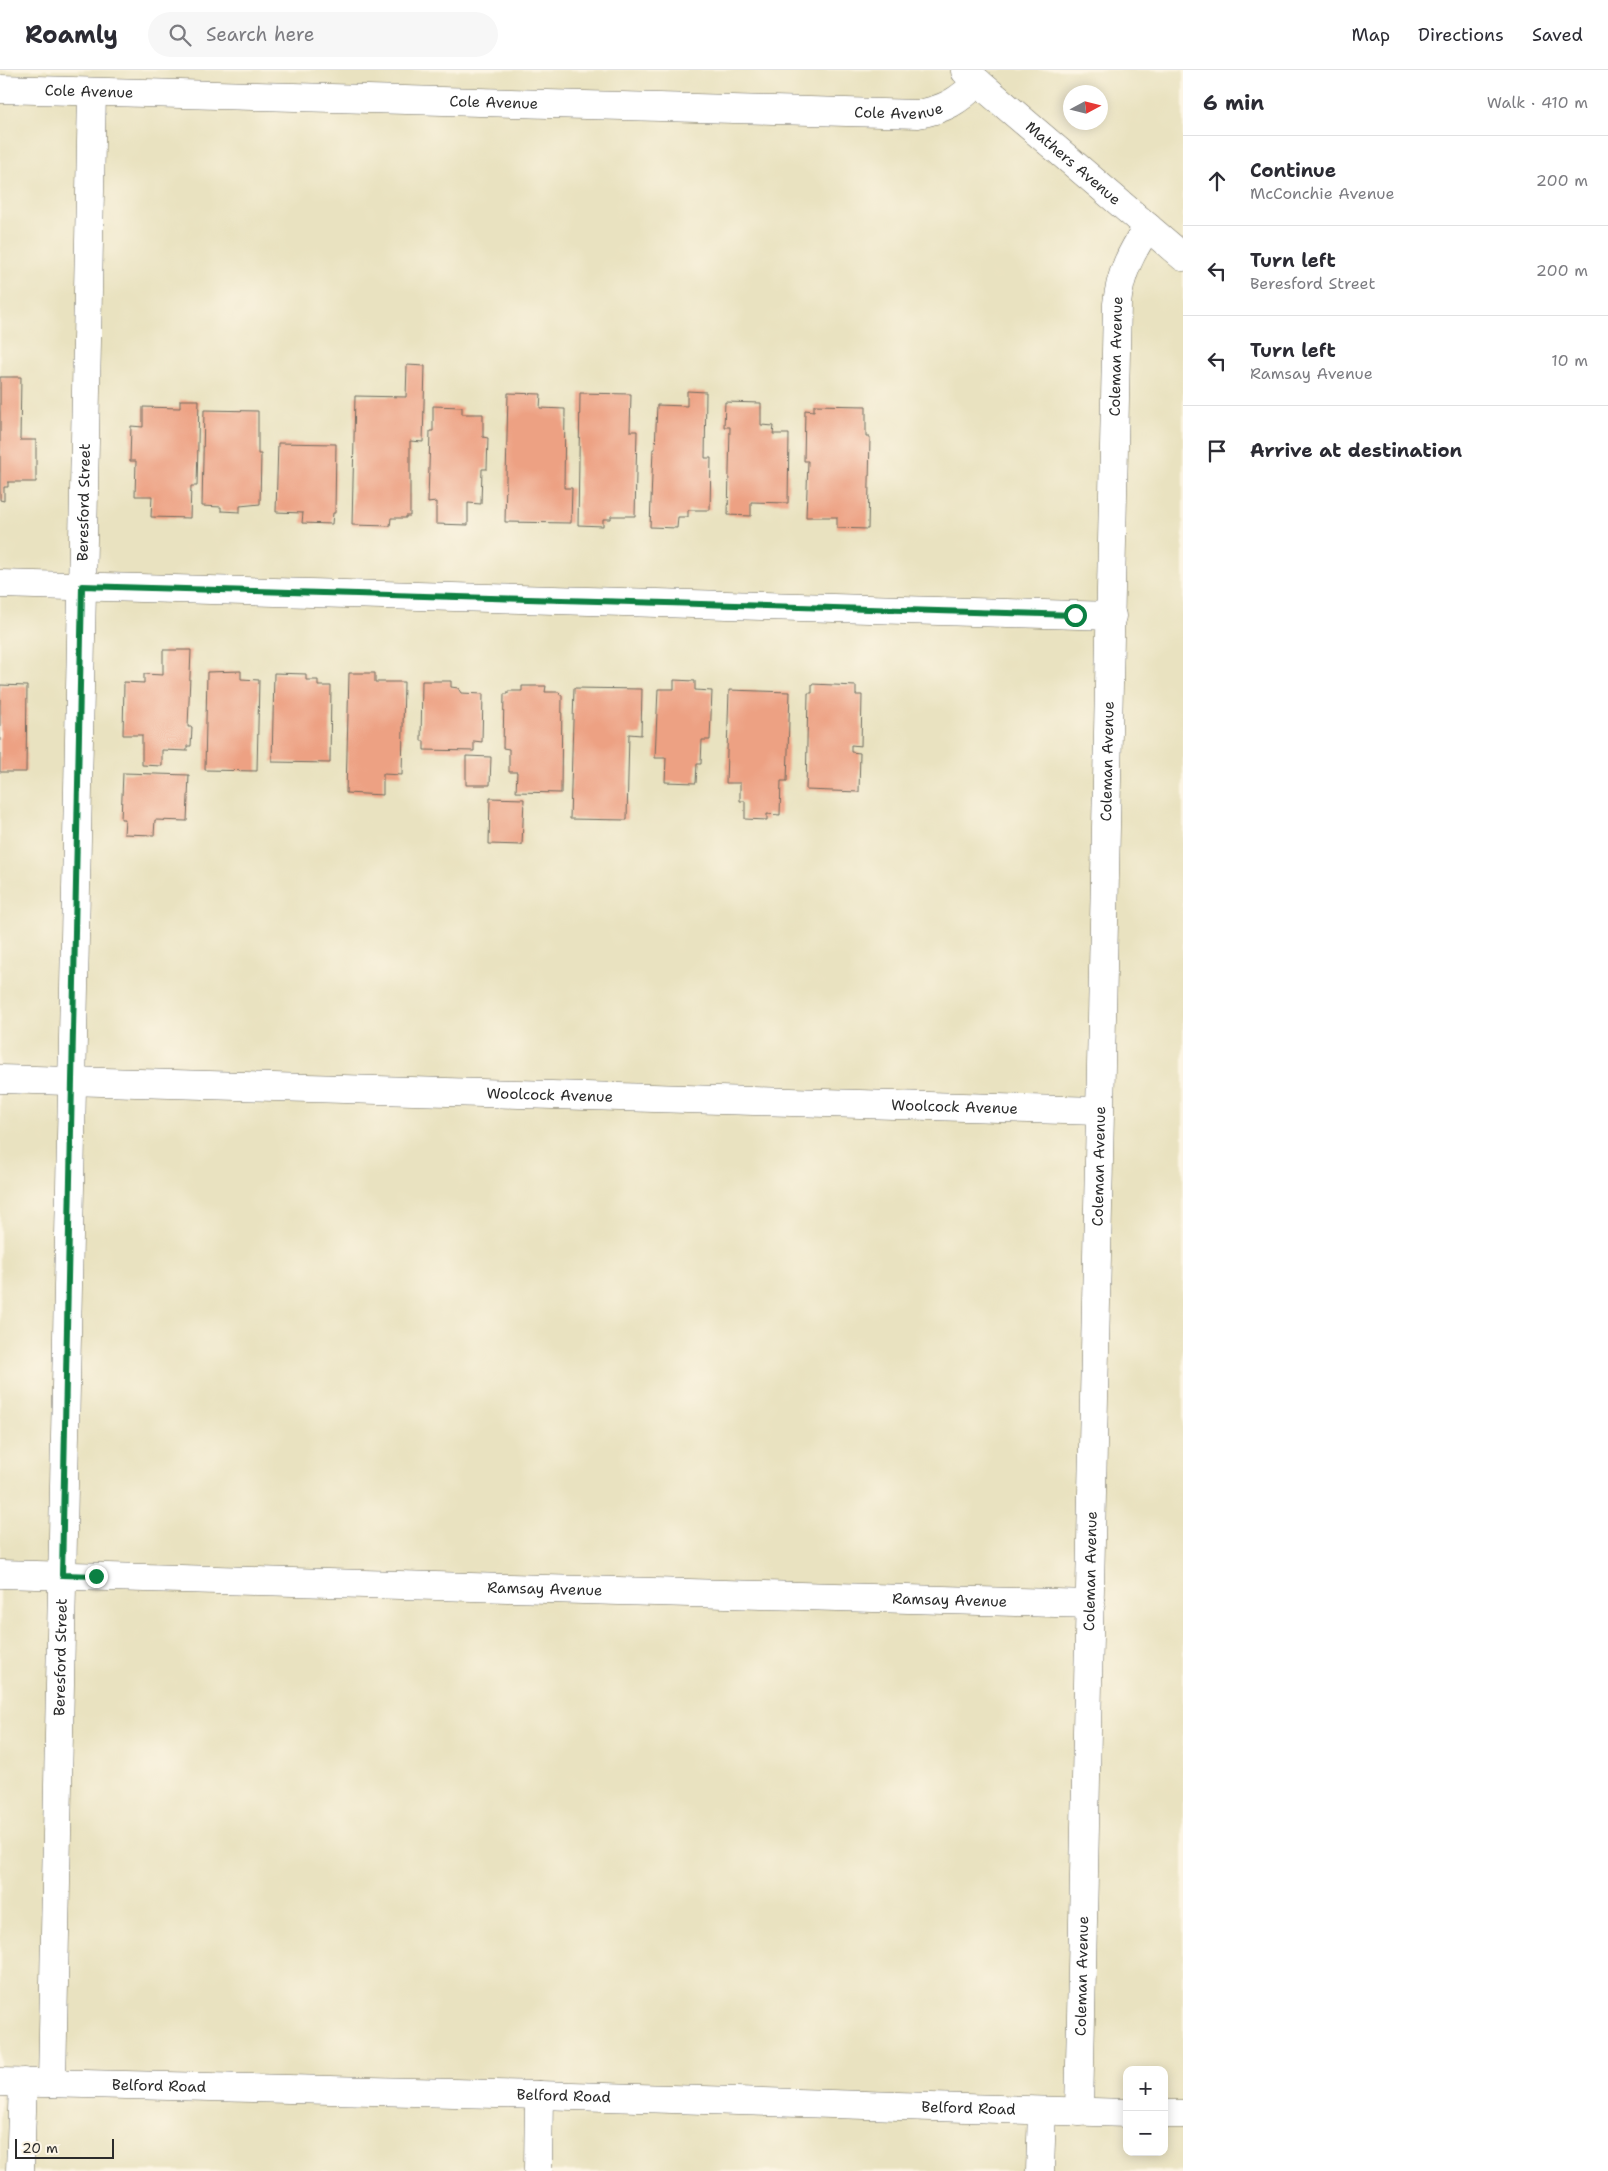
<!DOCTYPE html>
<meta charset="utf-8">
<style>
:root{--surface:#fff;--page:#f7f7f7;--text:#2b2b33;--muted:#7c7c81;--line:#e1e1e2}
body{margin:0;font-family:"Shantell Sans",sans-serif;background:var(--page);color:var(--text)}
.controls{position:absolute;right:15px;bottom:15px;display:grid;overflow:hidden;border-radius:10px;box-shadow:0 2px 12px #0003}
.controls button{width:45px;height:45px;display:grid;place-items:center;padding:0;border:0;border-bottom:1px solid var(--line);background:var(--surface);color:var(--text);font:25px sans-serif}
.compass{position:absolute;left:1063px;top:15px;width:45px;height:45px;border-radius:50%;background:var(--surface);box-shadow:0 2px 12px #0003;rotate:83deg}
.scale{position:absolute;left:15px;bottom:12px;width:99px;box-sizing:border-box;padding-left:5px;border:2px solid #2b2b2b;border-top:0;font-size:14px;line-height:18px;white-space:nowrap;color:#2b2b2b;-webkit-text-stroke:4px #fcf5e5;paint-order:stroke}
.stop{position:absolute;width:15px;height:15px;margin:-11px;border:4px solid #0b8043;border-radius:50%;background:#fff}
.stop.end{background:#0b8043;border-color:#fff;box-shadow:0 1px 5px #0008}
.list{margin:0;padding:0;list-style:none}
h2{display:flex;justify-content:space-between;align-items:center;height:65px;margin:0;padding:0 20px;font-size:21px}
h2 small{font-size:16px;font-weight:400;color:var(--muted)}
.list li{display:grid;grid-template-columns:32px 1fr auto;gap:15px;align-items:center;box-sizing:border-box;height:90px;padding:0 20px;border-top:1px solid var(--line)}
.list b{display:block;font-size:19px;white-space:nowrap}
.list p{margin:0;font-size:16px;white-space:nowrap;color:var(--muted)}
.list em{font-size:16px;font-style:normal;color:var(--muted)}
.icon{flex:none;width:28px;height:28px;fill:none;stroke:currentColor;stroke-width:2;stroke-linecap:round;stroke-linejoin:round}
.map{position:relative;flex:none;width:1183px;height:2101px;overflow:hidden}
header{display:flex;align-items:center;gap:30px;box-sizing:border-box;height:70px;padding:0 25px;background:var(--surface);border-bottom:1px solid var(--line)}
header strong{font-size:24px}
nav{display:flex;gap:28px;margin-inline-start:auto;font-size:18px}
.search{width:350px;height:45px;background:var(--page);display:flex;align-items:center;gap:12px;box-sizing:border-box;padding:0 18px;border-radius:28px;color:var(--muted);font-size:19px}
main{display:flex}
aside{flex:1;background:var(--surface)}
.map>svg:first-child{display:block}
.building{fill:#eda183}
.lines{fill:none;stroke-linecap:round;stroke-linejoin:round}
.minor-casing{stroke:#6e6b5f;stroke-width:29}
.minor{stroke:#fff;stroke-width:28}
.route{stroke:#0b8043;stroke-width:6}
.labels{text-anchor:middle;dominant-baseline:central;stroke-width:5;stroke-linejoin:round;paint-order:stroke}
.street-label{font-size:15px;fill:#2b2b2b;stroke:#fcf5e5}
</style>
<header>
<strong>Roamly</strong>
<div class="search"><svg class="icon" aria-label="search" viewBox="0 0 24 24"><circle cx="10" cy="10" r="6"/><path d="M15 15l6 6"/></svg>Search here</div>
<nav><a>Map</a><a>Directions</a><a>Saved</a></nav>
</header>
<main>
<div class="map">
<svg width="1183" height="2101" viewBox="0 0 1183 2101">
<rect width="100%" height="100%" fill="#fcf5e5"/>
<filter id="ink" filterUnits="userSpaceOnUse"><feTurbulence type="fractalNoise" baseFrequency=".02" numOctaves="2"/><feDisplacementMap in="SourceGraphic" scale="10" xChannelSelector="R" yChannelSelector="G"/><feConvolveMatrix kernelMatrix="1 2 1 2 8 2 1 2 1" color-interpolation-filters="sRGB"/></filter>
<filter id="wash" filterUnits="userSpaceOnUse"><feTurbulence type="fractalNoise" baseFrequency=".0096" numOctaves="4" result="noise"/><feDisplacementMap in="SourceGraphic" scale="20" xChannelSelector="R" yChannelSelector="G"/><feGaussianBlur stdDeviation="1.12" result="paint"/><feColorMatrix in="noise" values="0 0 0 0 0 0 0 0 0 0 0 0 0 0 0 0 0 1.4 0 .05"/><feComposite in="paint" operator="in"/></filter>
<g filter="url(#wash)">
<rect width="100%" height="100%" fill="#e9e2c0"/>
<g id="blocks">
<path class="building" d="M407 295 425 296 423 372 410 371V446H406V448H391L390 456 352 455 355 326 406 327Z
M0 307H21L20 370H36V412H8V417H4V431L0 430Z
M687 321 706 322 705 388H711L710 440H688V447H678L677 458 650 457 653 379H655L657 335 687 336Z
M508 323 541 324 540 338 565 339 564 418H572L571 453 505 452Z
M580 323 631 324 630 361H637L635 446H611V449H603V456L578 455Z
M180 330H199L197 416H191L190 448 151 447 152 426H135L136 391H130L131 356 143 357V337L180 338Z
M725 332 761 333V355L774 356 773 364H789L788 433 751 432V446L728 445 730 357H724Z
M814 335 866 336V367H870L868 459 837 458V447H806L808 391H804L805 340 814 341Z
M433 336 462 337V344H483V367L488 368 487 399H482L481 434 468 433V455L436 454V432L428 433 430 361H433Z
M204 340 258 341V384H261L260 434 240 436V442L221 441V437L202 436Z
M278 373 336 374 335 443H333L332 454 302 453 303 443 276 442Z
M163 580H191L188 657H192L191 676H187V681L162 680V696L142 695V665H123L124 612 144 613V604L163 605Z
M241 601V609L259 610 257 701 205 700 207 602Z
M274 603 306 604V610H318V616H331L330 693 272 692Z
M349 603H375V612H404L402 705 383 704V725L346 723Z
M674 610 695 611V620L712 621 710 670H702L701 694H697L696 713 665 712 666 688H655L658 619H674Z
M422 611H451V617L458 618 461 623 483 624 482 672 474 671V681L424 680V671H421Z
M812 614 856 616V625H862L861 676 851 675V682L860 683 859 722 806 720 808 623H812Z
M0 615 27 616 26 702H0Z
M522 616H546L545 622H559L560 625H562L561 723 516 722 517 702H509V679L503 678 504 624H508V621H522Z
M574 618 642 619 641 665 629 664 627 750 570 749Z
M729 620 790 622 787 711H781L780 745 767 744V750L745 749V731H740V713H726Z
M466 686 491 687 490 715H466Z
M123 703 189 705 187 751 155 750 154 765 124 764 125 749H121Z
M490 728 524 729 522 775 489 774Z"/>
</g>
</g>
<g filter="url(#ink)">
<use href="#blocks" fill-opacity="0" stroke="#6e6b5f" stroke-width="1"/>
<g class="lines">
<defs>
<g id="minor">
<path id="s1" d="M965 1 1183 187"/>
<path id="s2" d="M0 19 918 44C946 39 958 31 978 12"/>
<path d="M0 514 1112 546"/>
<path id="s3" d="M0 1009 1099 1041"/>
<path id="s4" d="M0 1504 1091 1534"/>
<path id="s5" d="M0 2012 539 2025 1127 2043"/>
<path id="s6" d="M52 2013 92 22"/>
<path id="s7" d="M1079 2042 1117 234C1120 204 1131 182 1148 157"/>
<path d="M1164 2044H1183"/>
<path d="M20 2101 23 2012"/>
<path d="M538 2101 539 2025"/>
<path d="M1040 2101 1042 2041"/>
</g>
</defs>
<use href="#minor" class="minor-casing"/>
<use href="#minor" class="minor"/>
</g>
</g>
<g class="lines" filter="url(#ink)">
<path class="route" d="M96 1506 62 1505 82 516 1075 545"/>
</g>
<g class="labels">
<g class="street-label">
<text stroke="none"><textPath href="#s2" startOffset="89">Cole Avenue</textPath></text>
<text stroke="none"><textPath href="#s2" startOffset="494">Cole Avenue</textPath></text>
<text stroke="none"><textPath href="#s2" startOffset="899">Cole Avenue</textPath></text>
<text stroke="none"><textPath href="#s1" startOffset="142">Mathers Avenue</textPath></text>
<text stroke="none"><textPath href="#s7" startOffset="1756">Coleman Avenue</textPath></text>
<text stroke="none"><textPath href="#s6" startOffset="1581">Beresford Street</textPath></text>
<text stroke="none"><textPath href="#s7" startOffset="1351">Coleman Avenue</textPath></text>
<text stroke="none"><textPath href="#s3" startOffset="550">Woolcock Avenue</textPath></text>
<text stroke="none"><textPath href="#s3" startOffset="955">Woolcock Avenue</textPath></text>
<text stroke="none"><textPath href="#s7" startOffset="946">Coleman Avenue</textPath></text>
<text stroke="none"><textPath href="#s7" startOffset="541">Coleman Avenue</textPath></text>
<text stroke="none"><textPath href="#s4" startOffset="545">Ramsay Avenue</textPath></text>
<text stroke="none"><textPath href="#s4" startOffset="950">Ramsay Avenue</textPath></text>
<text stroke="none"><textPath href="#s6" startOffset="426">Beresford Street</textPath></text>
<text stroke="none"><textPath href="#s7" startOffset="136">Coleman Avenue</textPath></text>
<text stroke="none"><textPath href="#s5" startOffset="159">Belford Road</textPath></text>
<text stroke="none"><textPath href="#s5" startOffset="564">Belford Road</textPath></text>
<text stroke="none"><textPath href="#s5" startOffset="969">Belford Road</textPath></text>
</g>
</g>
</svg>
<div class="controls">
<button>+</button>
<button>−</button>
</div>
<svg class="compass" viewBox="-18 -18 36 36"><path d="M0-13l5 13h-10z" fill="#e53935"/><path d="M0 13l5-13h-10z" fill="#7c7c81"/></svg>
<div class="scale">20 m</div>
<div class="stop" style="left:1075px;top:545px"></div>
<div class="stop end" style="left:96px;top:1506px"></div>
</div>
<aside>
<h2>6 min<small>Walk · 410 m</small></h2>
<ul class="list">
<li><svg class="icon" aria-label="ahead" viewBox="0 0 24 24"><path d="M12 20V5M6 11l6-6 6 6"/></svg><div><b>Continue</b><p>McConchie Avenue</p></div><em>200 m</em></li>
<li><svg class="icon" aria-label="left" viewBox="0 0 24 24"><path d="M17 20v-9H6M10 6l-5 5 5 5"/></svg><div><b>Turn left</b><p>Beresford Street</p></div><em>200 m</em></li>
<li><svg class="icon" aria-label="left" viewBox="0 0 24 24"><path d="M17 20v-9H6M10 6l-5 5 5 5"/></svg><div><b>Turn left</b><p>Ramsay Avenue</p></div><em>10 m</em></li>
<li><svg class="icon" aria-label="arrive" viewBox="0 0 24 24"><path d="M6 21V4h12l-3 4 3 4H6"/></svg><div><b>Arrive at destination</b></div></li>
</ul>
</aside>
</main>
